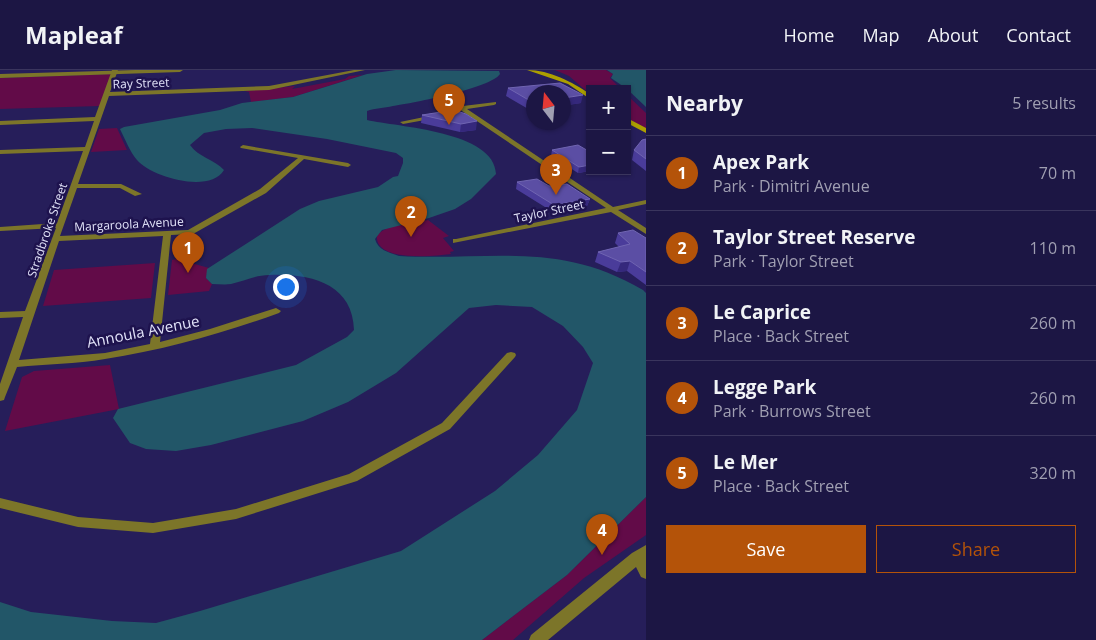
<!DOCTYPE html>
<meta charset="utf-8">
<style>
:root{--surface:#1c1644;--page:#29234f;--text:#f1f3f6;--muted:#a09fb2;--line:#3a355d;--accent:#b45309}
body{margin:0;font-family:"Open Sans",sans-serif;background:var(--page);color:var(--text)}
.controls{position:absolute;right:15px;top:15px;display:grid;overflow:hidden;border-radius:0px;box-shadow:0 1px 4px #0004}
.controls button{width:45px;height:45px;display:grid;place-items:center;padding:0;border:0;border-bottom:1px solid var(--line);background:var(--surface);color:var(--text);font:25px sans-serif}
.compass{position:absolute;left:526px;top:15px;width:45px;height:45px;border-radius:50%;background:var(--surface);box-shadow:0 1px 4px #0004;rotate:344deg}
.you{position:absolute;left:285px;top:216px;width:18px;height:18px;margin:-12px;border:4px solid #fff;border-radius:50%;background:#1a73e8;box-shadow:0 0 0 8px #1a73e833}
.badge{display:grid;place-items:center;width:32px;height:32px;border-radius:50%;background:var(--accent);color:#fff;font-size:16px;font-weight:700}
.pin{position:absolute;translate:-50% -41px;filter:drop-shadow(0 1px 2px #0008)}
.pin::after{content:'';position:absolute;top:26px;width:18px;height:15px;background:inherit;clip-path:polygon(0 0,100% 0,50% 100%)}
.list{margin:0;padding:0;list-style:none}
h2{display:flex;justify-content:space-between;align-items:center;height:65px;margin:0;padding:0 20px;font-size:21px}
h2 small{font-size:16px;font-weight:400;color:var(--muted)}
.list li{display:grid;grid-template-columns:32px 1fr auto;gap:15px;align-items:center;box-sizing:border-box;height:75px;padding:0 20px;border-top:1px solid var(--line)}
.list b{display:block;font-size:19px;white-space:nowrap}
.list p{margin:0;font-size:16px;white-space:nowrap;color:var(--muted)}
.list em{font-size:16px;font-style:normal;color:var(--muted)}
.actions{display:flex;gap:10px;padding:15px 20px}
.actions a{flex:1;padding:11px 0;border:1px solid var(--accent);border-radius:0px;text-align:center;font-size:18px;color:var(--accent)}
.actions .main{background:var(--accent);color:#fff}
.map{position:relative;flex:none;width:646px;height:570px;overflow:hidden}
header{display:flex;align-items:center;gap:30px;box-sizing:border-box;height:70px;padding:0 25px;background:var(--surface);border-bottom:1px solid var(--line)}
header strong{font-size:24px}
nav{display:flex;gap:28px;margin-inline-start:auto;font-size:18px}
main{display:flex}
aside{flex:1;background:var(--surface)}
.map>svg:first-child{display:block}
.green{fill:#620b48}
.water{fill:#225668}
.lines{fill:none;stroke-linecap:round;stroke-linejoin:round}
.minor{fill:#7c7529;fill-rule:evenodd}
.tertiary{fill:#7c7529;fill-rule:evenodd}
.secondary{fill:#ac9f00;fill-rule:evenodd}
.wall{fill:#4a3c9a}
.shaded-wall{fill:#35287c}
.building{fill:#5b4ea4;stroke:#7065b2}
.labels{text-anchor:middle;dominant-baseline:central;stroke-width:5;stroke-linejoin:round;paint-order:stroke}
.far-street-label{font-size:12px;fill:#e2e3f9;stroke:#1e134e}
.street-label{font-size:15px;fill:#e2e3f9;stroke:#1e134e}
</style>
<header>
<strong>Mapleaf</strong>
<nav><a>Home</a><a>Map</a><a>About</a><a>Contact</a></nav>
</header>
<main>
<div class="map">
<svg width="646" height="570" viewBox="0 0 646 570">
<rect width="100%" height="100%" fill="#261e5a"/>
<path class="green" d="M555 0H606L613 4 610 8 621 19H590V24L569 6Z
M113 4 100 36 0 39V8Z
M363 5 293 27 251 32 249 22 245 21 295 16 292 19 345 9 349 6Z
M627 25 646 43V59L627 48Z
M117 58 127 80 91 82 99 59Z
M428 150 449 166 443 168 454 181 450 182 451 184C436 186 380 192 377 169 376 164 382 161 386 159 398 153 415 153 428 150Z
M177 189 209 198 206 208 212 214 209 221 168 225 172 190Z
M155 193 151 228 43 236 54 200Z
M110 295 119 339 5 361 22 307 34 301Z
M646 427V465L584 508 513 570H482L567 505Z"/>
<path class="water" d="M396 0 499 1 500 4C491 18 413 33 393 36 384 38 375 38 367 41V50C397 57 495 61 496 104L471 129 455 139 429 148 382 160 375 169C378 180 388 182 399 186 490 191 558 170 643 220L646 223V427L567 505 482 570H0V532L31 542 112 551 156 553 200 541 401 481 495 421 538 385 577 340 593 293 583 277 563 256 532 237 496 235 469 238 396 303 348 332 303 351 211 375 176 381 146 379 130 373 113 348 118 339 296 295 347 267 354 260C353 213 309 203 269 205 256 205 244 211 231 214 225 215 218 214 212 214L206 208 207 199 300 139 319 131 378 117 393 107 398 106 403 93V88L396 83 327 69 252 58 226 59 204 63 190 75C198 87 214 89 224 100 210 124 151 107 137 90 130 82 125 69 120 59L124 57 220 40 242 33 293 27 367 4Z
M607 0H646V37L627 19 611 8 613 4Z"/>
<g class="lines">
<path class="minor" d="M112 0H118L110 22 269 16 354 0H365L269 20 109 26 78 114H121L142 124 135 126 120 118H77L60 166 188 160 260 119 298 88 241 78 240 77 243 75 348 93 351 95 348 97 304 89 266 123 193 164 171 165 160 272 210 259 276 238 281 241 279 243C223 263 164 280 105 289 76 294 46 294 17 297L5 327 4 330 0 331V314L23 247 0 248V242L25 241 56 158 0 161V157L57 153 83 81 0 84V80L85 77 94 51 0 55V51L95 47ZM163 166 150 274 105 283 19 290 59 171Z
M453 30 463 36 496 32V34L494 35 467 39 613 137 646 130V134L618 140 646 158V164L611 142 453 173V169H456L606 138 459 39 450 32Z
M434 45 436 46V48L403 54 400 52Z
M511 282 515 283 516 285 515 287 450 359 357 411 236 449 153 463 78 457 0 438V428L78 447 153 453 236 439 349 404 442 353 507 283Z
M646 475V509L641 507 636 497 548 570H529L531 565 632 483Z"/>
<path class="tertiary" d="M135 0H183L180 2 0 8V4Z"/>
<path class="secondary" d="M527 0C550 0 572 12 590 24V29L568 14Z
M627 48 646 58V63L627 53Z"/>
</g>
<path class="wall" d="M508 18 581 33 530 40 506 26Z
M454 40 476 60 460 62 421 53 422 45Z
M646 69V101L632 90 634 80Z
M552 80 590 82V101L578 103 551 86Z
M517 112 549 116 590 129 587 136 553 142 516 119Z
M618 163 646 168V215L627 201 617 202 595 192 598 182 619 177 615 173Z"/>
<path class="shaded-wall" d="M583 25 581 33 564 36V28Z
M532 32H534V40H530Z
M477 51 476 60 460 62 461 54Z
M590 95V101L578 103 579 97Z
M590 129 587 136 553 142 554 135Z
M630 191 627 201 617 202 621 192Z"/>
<path class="building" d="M560 13 583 25 564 28V22H534V32H532L508 18Z
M454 40 466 44 477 51 461 54 422 45Z
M646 69V89L634 80 642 70Z
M578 75 590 82V95L579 97 552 80Z
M537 109 549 116 567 114 590 129 554 135 517 112Z
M633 160 646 168V202L630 191 621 192 598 182 630 174 618 163Z"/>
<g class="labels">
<g class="far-street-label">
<text transform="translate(141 13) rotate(-2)">Ray Street</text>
<text transform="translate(549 141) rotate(-12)">Taylor Street</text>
<text transform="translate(129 154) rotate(-3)">Margaroola Avenue</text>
<text transform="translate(47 160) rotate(-71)">Stradbroke Street</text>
</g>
<g class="street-label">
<text transform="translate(143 261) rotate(-11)">Annoula Avenue</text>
</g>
</g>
</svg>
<div class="controls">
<button>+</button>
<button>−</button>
</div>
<svg class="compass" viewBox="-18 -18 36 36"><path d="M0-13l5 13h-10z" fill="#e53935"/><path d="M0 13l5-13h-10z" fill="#a09fb2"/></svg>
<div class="you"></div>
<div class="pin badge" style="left:188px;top:203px">1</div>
<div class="pin badge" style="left:411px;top:167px">2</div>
<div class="pin badge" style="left:556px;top:125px">3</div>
<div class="pin badge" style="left:602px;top:485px">4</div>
<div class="pin badge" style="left:449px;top:55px">5</div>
</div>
<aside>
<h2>Nearby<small>5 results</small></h2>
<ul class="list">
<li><span class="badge">1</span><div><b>Apex Park</b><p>Park · Dimitri Avenue</p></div><em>70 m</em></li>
<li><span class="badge">2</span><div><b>Taylor Street Reserve</b><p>Park · Taylor Street</p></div><em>110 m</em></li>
<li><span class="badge">3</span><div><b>Le Caprice</b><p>Place · Back Street</p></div><em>260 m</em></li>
<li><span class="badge">4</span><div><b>Legge Park</b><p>Park · Burrows Street</p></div><em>260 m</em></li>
<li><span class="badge">5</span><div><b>Le Mer</b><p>Place · Back Street</p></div><em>320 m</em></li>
</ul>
<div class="actions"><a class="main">Save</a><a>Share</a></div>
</aside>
</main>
